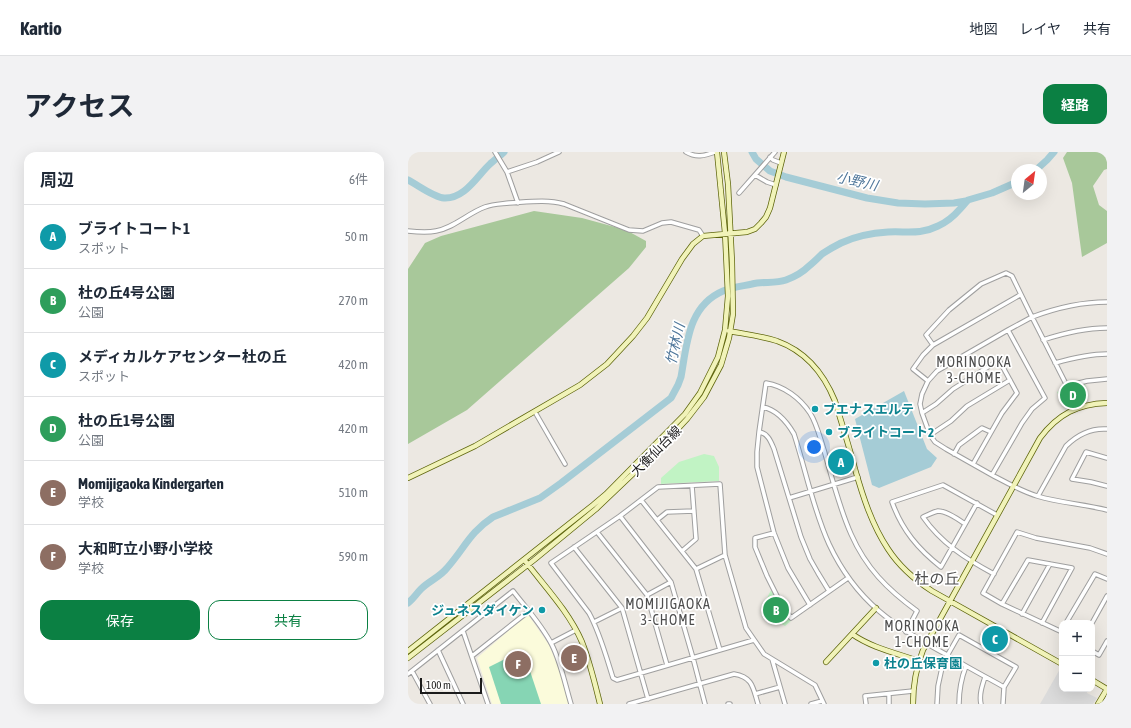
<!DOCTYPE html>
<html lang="ja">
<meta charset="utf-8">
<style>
:root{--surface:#fff;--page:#f2f2f3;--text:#1f2937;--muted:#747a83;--line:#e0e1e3;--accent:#0b8043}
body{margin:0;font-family:"Asap Condensed","Noto Sans JP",sans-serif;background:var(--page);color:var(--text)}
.controls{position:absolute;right:12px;bottom:12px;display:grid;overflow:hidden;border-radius:8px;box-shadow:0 4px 16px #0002}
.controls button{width:36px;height:36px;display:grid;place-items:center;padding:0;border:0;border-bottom:1px solid var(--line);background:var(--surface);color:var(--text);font:20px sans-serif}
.compass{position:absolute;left:603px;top:12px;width:36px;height:36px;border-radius:50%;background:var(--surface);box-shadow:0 4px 16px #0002;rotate:29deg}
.scale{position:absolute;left:12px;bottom:10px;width:62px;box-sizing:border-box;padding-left:4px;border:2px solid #1b1b1b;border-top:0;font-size:11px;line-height:14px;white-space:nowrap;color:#1b1b1b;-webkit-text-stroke:3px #fff;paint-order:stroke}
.you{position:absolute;left:406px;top:295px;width:14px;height:14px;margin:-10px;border:3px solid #fff;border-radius:50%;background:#1a73e8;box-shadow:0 0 0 6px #1a73e833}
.badge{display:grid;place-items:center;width:26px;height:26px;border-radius:50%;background:var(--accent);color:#fff;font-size:13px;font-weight:700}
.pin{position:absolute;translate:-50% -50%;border:2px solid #fff;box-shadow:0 1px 4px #0006}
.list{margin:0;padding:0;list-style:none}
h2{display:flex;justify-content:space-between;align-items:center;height:52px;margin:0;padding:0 16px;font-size:17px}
h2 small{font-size:13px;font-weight:400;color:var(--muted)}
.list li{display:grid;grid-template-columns:26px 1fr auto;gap:12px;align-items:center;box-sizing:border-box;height:64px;padding:0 16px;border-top:1px solid var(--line)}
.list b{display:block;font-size:15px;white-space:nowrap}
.list p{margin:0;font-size:13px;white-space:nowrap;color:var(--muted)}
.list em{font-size:13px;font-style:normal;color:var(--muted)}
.actions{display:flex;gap:8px;padding:12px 16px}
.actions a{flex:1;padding:9px 0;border:1px solid var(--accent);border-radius:12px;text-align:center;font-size:14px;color:var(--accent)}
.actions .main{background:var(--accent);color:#fff}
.map{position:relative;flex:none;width:699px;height:552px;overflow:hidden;border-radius:12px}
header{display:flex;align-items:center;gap:24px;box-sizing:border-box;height:56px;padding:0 20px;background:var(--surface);border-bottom:1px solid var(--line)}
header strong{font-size:19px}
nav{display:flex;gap:22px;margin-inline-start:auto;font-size:14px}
.intro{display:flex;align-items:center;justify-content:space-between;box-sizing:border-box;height:96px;padding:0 24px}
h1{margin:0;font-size:28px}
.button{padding:10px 18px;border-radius:12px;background:var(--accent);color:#fff;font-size:14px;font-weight:700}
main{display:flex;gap:24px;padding:0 24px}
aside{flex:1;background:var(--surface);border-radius:12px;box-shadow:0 4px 16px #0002}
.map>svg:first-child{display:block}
.education{fill:#fbfbdb}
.forest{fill:#a8c89a}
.park{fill:#c1f3c4}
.pitch{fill:#86d5b4}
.parking{fill:#dbdbdb}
.water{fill:#a5ccd6}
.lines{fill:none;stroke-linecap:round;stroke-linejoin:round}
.river{stroke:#a5ccd6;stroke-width:7}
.street-casing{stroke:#9f9f9f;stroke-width:5.5}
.secondary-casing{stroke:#5f660e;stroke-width:6}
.street{stroke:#fff;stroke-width:3.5}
.secondary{stroke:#f1f3b9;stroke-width:4.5}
.culture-dot{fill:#0f9aa8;stroke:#fff;stroke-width:1.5}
.labels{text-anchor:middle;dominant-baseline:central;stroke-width:3.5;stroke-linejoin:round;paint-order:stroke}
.culture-label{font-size:13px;font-weight:bold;fill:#0d838f;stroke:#fff;text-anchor:start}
.street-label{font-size:13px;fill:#1b1b1b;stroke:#fff}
.water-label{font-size:14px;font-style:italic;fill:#4e769a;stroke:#fff}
.neighbourhood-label{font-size:14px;letter-spacing:1px;fill:#4e4e4e;stroke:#fff}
.quarter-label{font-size:15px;fill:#4e4e4e;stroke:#fff}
</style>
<header>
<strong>Kartio</strong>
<nav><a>地図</a><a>レイヤ</a><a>共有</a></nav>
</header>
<div class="intro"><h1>アクセス</h1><a class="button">経路</a></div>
<main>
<aside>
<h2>周辺<small>6件</small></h2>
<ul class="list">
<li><span class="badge" style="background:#0f9aa8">A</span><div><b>ブライトコート1</b><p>スポット</p></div><em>50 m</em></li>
<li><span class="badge" style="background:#2e9e5b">B</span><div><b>杜の丘4号公園</b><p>公園</p></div><em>270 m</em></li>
<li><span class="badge" style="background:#0f9aa8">C</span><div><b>メディカルケアセンター杜の丘</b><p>スポット</p></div><em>420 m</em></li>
<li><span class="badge" style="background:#2e9e5b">D</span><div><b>杜の丘1号公園</b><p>公園</p></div><em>420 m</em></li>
<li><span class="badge" style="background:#8d6e63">E</span><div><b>Momijigaoka Kindergarten</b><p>学校</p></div><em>510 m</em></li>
<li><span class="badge" style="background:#8d6e63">F</span><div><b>大和町立小野小学校</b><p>学校</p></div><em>590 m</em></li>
</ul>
<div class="actions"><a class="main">保存</a><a>共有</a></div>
</aside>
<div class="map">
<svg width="699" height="552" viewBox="0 0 699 552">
<rect width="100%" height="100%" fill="#ece8e2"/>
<path class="education" d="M119 463 121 464 141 493 151 517 161 552H84L69 506Z"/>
<path class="forest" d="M659 0H699V17L696 18 685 34 691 53 699 59V91L674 105 664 31 655 6Z
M126 59 174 66 218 78 238 89V95L221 116 59 258 0 292V117L17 91 33 84Z"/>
<path class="park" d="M677 231 680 246 657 256 649 240 666 233Z
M296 302 306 304 311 315V329L253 332V326L271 310Z
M363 438 383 469 377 474C366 468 361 461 357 450Z"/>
<path class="pitch" d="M115 498 133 552H93L81 515Z"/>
<path class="parking" d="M652 517 654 518V537H679V541L689 546 685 552H632Z"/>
<path class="water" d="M496 239 519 297 529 306 523 315 471 336 464 333 447 267Z"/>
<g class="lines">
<path class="river" d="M344 0 348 7 362 19 378 25 459 46 490 51 517 52 546 51 558 49
M628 18 639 8 646 0
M0 28C10 33 25 45 36 46 57 47 69 24 82 12 86 8 92 4 96 0
M0 451C5 447 8 442 13 437 21 429 32 425 39 416 56 397 62 380 85 365L132 346 153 331 263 246 270 233 273 225C279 192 280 154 315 139 324 135 335 134 344 132 355 129 367 132 378 128 386 125 395 120 401 114 406 110 410 106 414 102 420 98 427 94 433 91 448 84 463 81 480 80 499 79 512 83 530 74 539 70 546 64 552 57 555 54 557 51 560 48L584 41 609 30"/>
<defs>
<path id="street" d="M87 0 99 20 110 51
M278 0C288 6 296 4 307 0
M362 5 365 8 373 11
M99 20 129 10 151 0
M347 23 359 30 368 33
M331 41 367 0
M0 79C9 80 19 81 28 79 46 76 60 61 77 55 85 52 93 52 101 51 119 50 139 47 156 52L221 78 235 79 254 71 263 70 291 78 295 84
M600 178 637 246 624 257 614 271 584 323C599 331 613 339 629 344 652 351 676 352 699 358
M635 188C656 181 677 176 699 176
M525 193 612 143
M647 211C665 206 681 202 699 202
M520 229 505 217 515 203 525 193 518 183 541 158 573 132 598 121 604 124 624 165C648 156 673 150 699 150
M355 255C369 258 379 270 386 282 398 319 405 357 421 392 448 450 487 475 541 504 559 515 578 525 596 535
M127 260 157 312
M514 261 528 252 545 237 591 208 609 241 594 261 565 312
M351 280C360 281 363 290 366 297L393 385 402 407 410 421 421 439
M522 283 543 269 559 254 602 228
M546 302 551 293 574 276 583 280
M699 306 678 300 664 327 683 330 699 334
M584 323 538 297 527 290 522 283 514 261 512 252 514 242 520 229 529 219 600 178 624 165 659 234 679 229 699 227
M630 344 658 294C669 283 683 276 699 277
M381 346 450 325
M233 348 288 417 312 498
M569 351 533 415C510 397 494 378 484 350L535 333 589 363
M212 364 263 430 285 506 297 552
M249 368 259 360 286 359
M557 372C550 367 539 359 530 359 525 360 520 363 515 365 533 391 558 407 586 422
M189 380 239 443 259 513
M366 381 347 386V395L359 424 369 444 383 466 440 426
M166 395 214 456 240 547
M274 399 288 387 284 334
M288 417 317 403
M239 443 263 430
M594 452 620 408 664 416 634 471
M402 453 380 416 366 381 349 315V300L351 280 358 231C376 234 392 246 402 261 409 272 412 286 416 298 424 326 431 355 443 382 458 416 479 437 509 459L498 480
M614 462 642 412
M186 470 214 456
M658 471 687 422 699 427
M684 471 699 444
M55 479 80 552
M654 480 594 452 575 441 609 380 628 386 682 396 699 402
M346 488 209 528 205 526C198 504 192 481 181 461L143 411 212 364 250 335 312 332 317 403 338 476 356 502 407 533 416 552
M143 491 168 478
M30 498 55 552
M684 499 691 503 699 489
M64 504 121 459
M364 507 377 552
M4 519 22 552
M0 522 105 439C118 456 134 473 144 493 153 511 157 532 163 552
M347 542 372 535
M221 552 326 522C345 525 345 536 350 552
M320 552H322
M403 552 414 549
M458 552 457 544 505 539
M481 552V542
M529 552 530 534 535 511 551 483 608 515 596 535 595 552
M551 552C551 539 553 527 558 514
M573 552C571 543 574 534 577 525"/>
<path id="secondary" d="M321 179C337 182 353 184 369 189 397 199 416 222 427 249 434 272 441 294 447 317 455 345 464 373 480 397 491 414 507 428 524 439L654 512
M0 326 67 294 172 233 199 212 225 184 239 166 274 107 285 92 295 84 339 80 347 77 353 71 358 65 362 56 376 0
M118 410C138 436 161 460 174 490 182 510 187 532 192 552
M444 482C464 496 488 501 511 509
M0 499 185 353 198 342 277 262 292 241 310 205 317 178 320 144 317 81 309 0
M0 506 126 408 188 357 253 295 279 267 296 245 313 213 321 186 325 162 324 110 320 32 316 0
M418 510 468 456
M684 528 699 537
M505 552C505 533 508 516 515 498L632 286C650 262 670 252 699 251
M690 552 699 537"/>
</defs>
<use href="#street" class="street-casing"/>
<use href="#secondary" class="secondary-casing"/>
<use href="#street" class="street"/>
<use href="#secondary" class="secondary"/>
</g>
<g class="culture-dot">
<circle cx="407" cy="257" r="4"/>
<circle cx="421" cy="280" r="4"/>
<circle cx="134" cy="458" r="4"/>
<circle cx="468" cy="511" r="4"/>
</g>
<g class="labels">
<g class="culture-label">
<text x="415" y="257">ブエナスエルテ</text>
<text x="429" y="280">ブライトコート2</text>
<text x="126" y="458" text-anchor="end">ジュネスダイケン</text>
<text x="476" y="511">杜の丘保育園</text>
</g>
<g class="street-label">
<text transform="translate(248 299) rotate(-45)">大衡仙台線</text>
</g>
<g class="water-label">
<text transform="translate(449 29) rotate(13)">小野川</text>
<text transform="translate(267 192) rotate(-77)">竹林川</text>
</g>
<g class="neighbourhood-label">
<text x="566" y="210">MORINOOKA<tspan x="566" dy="16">3-CHOME</tspan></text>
<text x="260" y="452">MOMIJIGAOKA<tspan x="260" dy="16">3-CHOME</tspan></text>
<text x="514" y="474">MORINOOKA<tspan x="514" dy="16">1-CHOME</tspan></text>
</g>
<g class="quarter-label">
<text x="529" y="426">杜の丘</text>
</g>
</g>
</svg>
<div class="controls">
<button>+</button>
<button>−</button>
</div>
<svg class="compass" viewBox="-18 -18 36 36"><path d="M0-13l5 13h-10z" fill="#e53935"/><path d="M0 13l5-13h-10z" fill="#747a83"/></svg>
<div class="scale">100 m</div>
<div class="you"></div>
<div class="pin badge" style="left:433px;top:310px;background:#0f9aa8">A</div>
<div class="pin badge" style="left:368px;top:458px;background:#2e9e5b">B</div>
<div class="pin badge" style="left:587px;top:487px;background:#0f9aa8">C</div>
<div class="pin badge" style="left:665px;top:243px;background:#2e9e5b">D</div>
<div class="pin badge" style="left:166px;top:506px;background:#8d6e63">E</div>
<div class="pin badge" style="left:110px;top:512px;background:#8d6e63">F</div>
</div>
</main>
